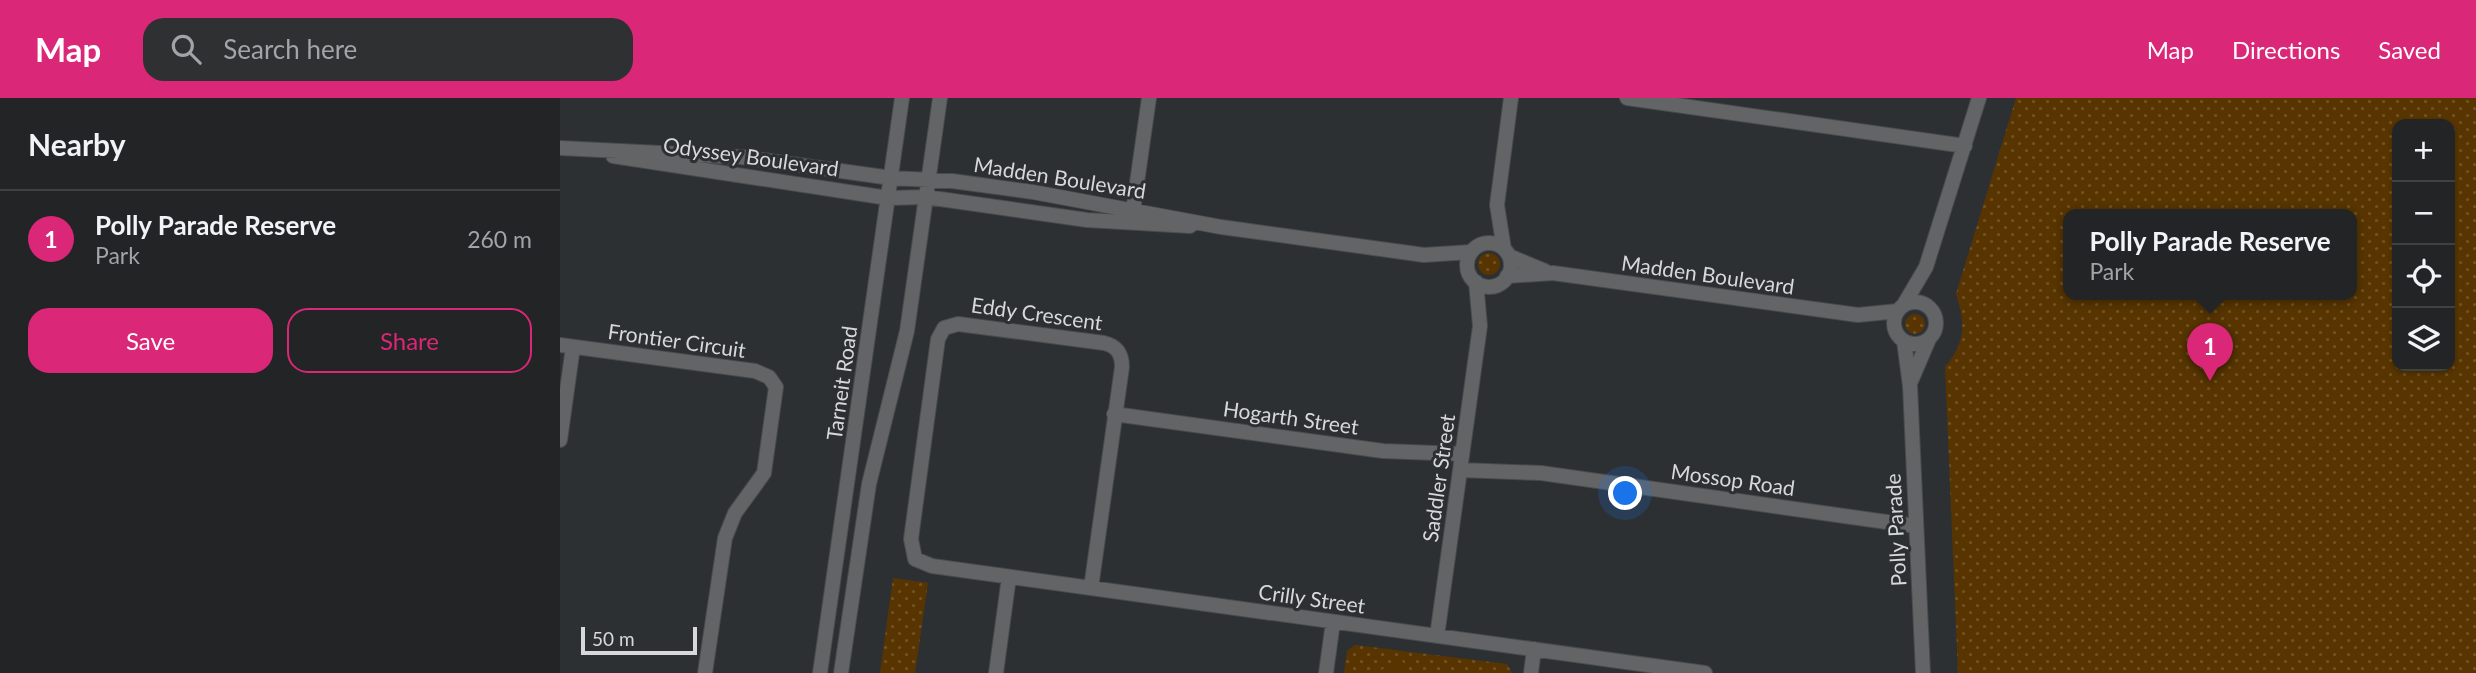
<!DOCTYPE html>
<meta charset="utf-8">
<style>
:root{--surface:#222426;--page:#2e3032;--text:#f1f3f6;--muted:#a2a4a7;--line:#3f4143;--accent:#db2777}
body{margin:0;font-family:Lato,sans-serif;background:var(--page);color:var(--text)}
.controls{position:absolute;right:21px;top:21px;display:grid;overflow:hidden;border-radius:14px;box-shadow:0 2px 5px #0004}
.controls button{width:63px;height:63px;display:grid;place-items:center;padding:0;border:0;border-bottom:2px solid var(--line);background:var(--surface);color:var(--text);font:35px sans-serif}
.scale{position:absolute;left:21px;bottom:18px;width:116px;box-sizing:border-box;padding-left:7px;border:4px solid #d6d8d9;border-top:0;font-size:19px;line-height:24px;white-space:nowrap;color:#d6d8d9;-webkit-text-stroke:5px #2d3032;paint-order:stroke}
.you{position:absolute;left:1066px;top:396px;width:24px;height:24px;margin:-18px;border:5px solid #fff;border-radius:50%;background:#1a73e8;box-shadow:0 0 0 10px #1a73e833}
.badge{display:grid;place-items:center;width:46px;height:46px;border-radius:50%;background:var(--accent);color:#fff;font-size:23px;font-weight:700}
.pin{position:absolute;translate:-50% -58px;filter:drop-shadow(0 2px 4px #0008)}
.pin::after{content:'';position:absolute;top:37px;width:24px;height:21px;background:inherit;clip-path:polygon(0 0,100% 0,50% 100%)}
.popup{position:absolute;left:1503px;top:111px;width:294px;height:91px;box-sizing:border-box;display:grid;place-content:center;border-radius:14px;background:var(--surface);filter:drop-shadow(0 2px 5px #0005);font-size:23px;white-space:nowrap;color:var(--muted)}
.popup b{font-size:26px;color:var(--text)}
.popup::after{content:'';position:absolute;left:50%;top:100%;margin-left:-14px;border:14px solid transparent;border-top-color:var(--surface)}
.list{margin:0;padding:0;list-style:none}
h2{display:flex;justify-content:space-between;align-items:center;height:91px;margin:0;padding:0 28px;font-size:30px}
h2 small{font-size:23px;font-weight:400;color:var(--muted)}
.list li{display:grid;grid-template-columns:46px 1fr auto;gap:21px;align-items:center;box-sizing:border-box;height:98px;padding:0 28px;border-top:2px solid var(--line)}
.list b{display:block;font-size:26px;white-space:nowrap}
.list p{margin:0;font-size:23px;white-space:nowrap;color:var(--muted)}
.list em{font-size:23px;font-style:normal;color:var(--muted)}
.actions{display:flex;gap:14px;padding:21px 28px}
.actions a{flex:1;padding:16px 0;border:2px solid var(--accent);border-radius:21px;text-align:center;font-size:24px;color:var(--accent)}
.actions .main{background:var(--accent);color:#fff}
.icon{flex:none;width:38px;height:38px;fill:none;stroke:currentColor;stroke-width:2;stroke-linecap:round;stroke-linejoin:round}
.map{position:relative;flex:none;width:1916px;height:575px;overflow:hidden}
header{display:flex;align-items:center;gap:42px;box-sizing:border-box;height:98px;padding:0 35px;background:var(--accent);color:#fff}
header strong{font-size:33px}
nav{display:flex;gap:38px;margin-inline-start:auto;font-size:24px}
.search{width:490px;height:63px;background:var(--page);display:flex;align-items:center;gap:18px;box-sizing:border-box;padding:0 24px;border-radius:21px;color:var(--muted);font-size:26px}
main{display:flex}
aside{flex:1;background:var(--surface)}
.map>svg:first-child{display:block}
.green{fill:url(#green-dots);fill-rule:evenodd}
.pitch{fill:#583500}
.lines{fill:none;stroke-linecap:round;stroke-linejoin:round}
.minor-casing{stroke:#484b4d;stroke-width:16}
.minor{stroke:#636465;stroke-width:14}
.labels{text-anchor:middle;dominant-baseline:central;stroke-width:6;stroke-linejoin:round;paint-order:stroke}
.street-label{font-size:21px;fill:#d6d8d9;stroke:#2d3032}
</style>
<header>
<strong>Map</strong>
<div class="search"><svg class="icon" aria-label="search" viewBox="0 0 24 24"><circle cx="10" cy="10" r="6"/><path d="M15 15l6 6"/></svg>Search here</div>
<nav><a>Map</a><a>Directions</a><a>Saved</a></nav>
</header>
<main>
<aside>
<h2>Nearby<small></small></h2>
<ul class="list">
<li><span class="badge">1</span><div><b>Polly Parade Reserve</b><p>Park</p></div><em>260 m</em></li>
</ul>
<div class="actions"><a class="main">Save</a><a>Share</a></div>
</aside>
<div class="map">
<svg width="1916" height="575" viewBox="0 0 1916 575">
<defs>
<pattern id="green-dots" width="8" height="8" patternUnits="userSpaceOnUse" patternTransform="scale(1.75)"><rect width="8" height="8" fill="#583500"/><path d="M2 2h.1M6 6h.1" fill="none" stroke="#6f5225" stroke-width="1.8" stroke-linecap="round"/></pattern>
</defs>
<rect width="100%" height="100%" fill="#2d3032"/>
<path class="green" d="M1456 0H1916V575H1398L1385 269C1405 246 1406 225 1396 196ZM1890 26V268H1837V26ZM1508 117H1792V197H1508Z
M918 166a11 11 0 1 1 22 0a11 11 0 1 1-22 0Z
M1345 226a10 10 0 1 1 20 0a10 10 0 1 1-20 0Z
M333 480 368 485 355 575H320Z
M795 547 947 566 952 575H784L787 553Z"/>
<path class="pitch" d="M839 559 851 575H818L838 559Z"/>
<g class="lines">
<defs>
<path id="minor" d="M1067 0 1405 48
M0 50 181 59 331 80 392 83 473 94 661 129 864 157 911 154
M53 58 328 100 366 99 527 122 630 128
M572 120 589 0
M907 167a22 22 0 1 1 44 0a22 22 0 1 1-44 0Z
M944 151 937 107 951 0
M949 158 985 173
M947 178 993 175 1298 217 1338 213
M1334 225a21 21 0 1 1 42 0a21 21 0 1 1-42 0Z
M1343 208 1366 169 1419 0
M1344 243 1350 288 1363 575
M0 247 195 273 209 279 216 289 204 375 175 415 165 440 145 575
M1351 283 1369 241
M554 316 823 353 902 356
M0 342 13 249
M900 372 981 375 1355 428
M531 490 562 269C562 256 557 248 544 245L398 226 384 230 378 241 351 441 355 461 372 468 1145 575
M877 538 920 228 916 184
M260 575 342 0
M281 575 309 386 347 233 380 0
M436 575 449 479
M766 575 773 524
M971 575 974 551"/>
</defs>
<use href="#minor" class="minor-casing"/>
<use href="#minor" class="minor"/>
</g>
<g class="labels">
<g class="street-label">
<text transform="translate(191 58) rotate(8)">Odyssey Boulevard</text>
<text transform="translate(500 79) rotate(9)">Madden Boulevard</text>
<text transform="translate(1148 176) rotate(8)">Madden Boulevard</text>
<text transform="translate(477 215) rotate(8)">Eddy Crescent</text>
<text transform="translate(117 242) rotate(8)">Frontier Circuit</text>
<text transform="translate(281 285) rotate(-82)">Tarneit Road</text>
<text transform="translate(731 319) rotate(8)">Hogarth Street</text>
<text transform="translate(878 380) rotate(-82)">Saddler Street</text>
<text transform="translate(1173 381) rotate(8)">Mossop Road</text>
<text transform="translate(1335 432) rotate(-93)">Polly Parade</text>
<text transform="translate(752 500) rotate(8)">Crilly Street</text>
</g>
</g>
</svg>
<div class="controls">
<button>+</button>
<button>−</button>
<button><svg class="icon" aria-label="locate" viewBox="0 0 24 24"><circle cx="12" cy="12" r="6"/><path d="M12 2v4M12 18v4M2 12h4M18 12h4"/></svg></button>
<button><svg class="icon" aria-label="layers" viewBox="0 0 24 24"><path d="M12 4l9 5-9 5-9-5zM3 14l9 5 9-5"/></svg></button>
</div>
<div class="scale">50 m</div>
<div class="you"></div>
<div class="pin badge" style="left:1650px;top:283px">1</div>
<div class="popup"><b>Polly Parade Reserve</b>Park</div>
</div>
</main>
